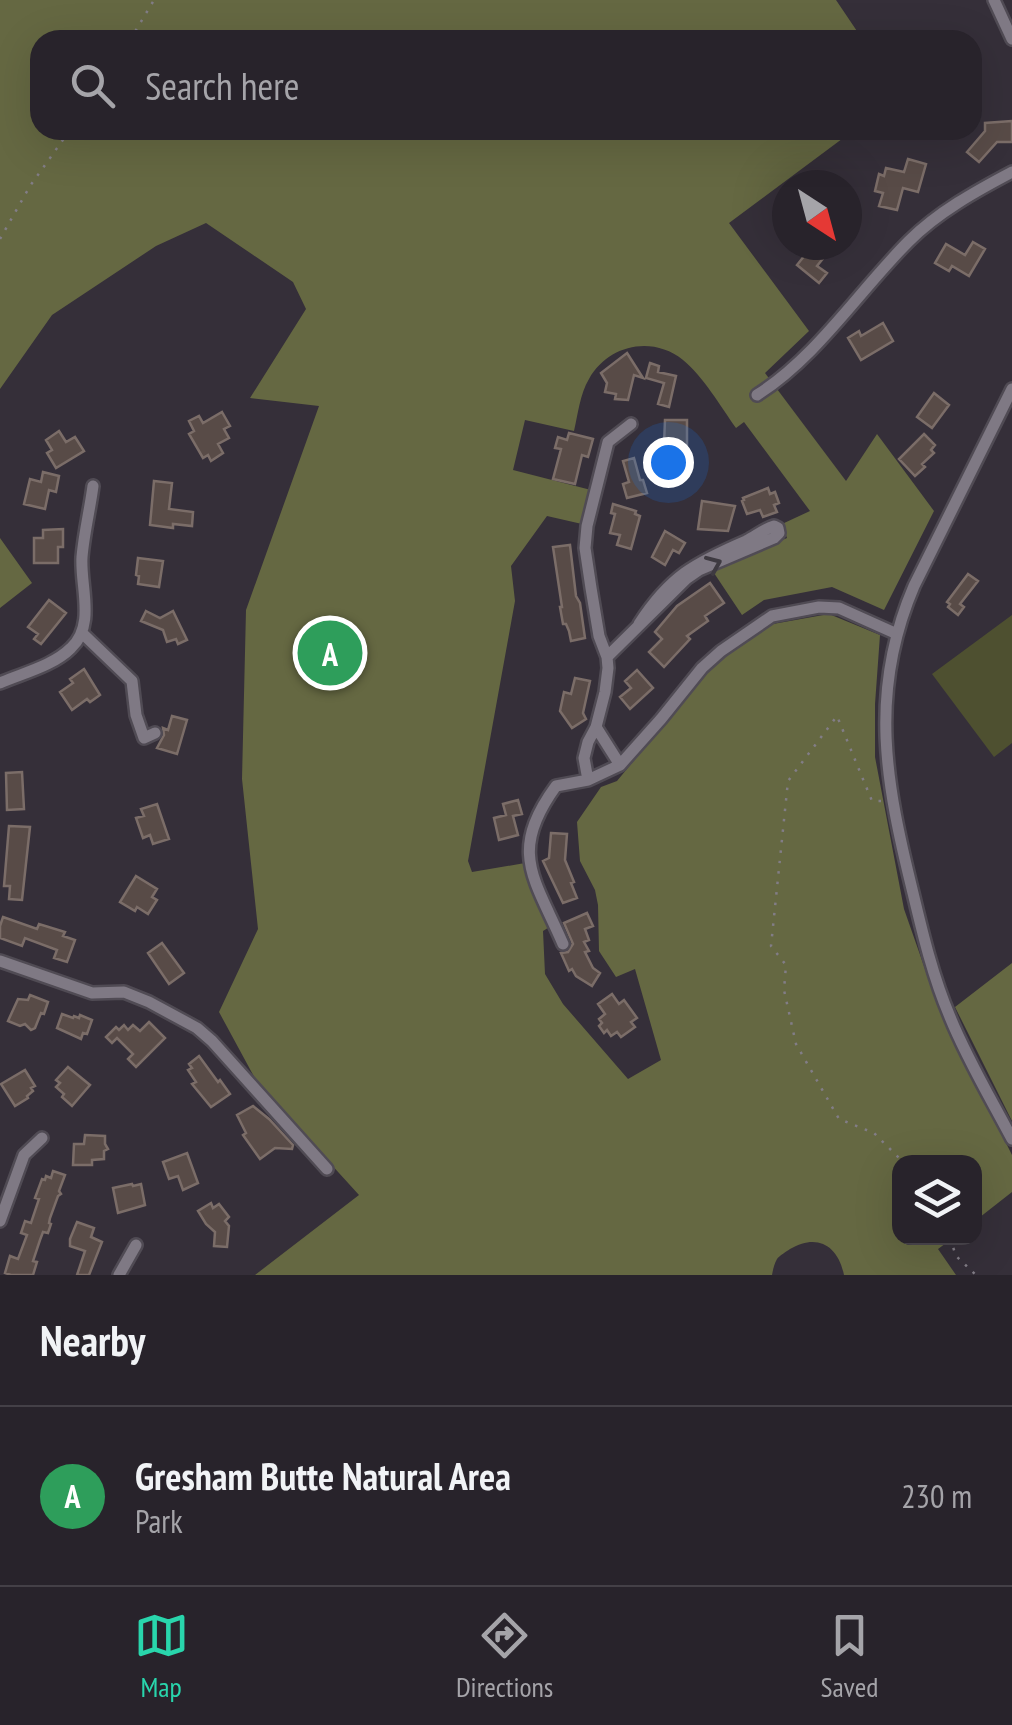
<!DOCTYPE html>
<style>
:root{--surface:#28232b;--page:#342f37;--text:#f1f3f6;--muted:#a5a4a9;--line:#444047;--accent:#29d5ac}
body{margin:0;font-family:"PT Sans Narrow",sans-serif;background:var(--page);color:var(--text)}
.controls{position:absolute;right:30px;bottom:30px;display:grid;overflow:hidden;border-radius:20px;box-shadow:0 10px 40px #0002}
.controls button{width:90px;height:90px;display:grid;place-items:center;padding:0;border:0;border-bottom:2px solid var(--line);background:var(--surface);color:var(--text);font:50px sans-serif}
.compass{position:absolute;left:772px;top:170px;width:90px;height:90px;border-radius:50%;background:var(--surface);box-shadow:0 10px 40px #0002;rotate:144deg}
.you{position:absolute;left:668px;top:462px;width:35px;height:35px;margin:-25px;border:8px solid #fff;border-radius:50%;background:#1a73e8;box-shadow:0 0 0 15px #1a73e833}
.badge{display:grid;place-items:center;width:65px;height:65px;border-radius:50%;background:var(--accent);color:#fff;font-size:32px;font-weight:700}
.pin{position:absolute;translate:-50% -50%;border:5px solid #fff;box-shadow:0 2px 10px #0006}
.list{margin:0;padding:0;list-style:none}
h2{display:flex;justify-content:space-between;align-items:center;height:130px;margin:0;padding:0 40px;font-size:42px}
h2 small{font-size:32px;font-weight:400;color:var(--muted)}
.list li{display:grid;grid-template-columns:65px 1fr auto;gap:30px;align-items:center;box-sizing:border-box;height:180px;padding:0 40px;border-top:2px solid var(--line)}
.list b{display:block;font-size:38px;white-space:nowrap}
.list p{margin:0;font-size:32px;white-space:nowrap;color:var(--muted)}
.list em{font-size:32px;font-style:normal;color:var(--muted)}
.icon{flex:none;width:55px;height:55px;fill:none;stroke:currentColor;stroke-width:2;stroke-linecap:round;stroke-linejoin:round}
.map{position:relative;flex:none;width:1012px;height:1275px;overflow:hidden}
.search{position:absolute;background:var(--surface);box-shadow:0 10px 40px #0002;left:30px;right:30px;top:30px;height:110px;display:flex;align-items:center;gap:25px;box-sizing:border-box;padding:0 35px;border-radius:30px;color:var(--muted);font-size:38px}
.sheet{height:310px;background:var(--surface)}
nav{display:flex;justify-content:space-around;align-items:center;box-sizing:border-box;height:140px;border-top:2px solid var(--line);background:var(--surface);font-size:28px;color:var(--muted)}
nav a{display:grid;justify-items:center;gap:5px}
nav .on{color:var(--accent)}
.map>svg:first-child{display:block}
.green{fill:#4e5030}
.forest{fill:#656842}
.building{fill:#584b47;stroke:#7b6d68;stroke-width:2.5}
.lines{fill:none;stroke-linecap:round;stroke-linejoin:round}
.minor-casing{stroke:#504b54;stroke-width:16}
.path{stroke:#827d86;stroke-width:2.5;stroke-dasharray:2.5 8;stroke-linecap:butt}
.minor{stroke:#7f7984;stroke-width:11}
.oneway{stroke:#3e3a41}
</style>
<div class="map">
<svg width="1012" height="1275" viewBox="0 0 1012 1275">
<rect width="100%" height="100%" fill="#352f39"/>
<path class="green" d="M1012 615V743L994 757 932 674Z"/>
<path class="forest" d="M0 0H836L863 40H40V130H854L729 223 809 331 765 373 846 481 877 434 934 511 884 610 832 587 764 600 742 615 712 570 787 538 782 524 810 511 744 422 736 428C721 407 703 376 683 360 652 335 608 345 589 379 580 394 578 414 574 431L525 420 513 470 591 490 582 524 547 516 511 566 515 601 468 861 472 872 525 863 551 926 543 931 545 974 563 1004 628 1079 661 1060 635 969 616 977 599 951 598 905 595 890 580 861 577 822 601 787 617 781 713 665 773 624 829 614 880 635 875 704V757L904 909 939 1009 1012 1155V1192L975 1221 974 1162H900V1238H953L938 1249 956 1275H844C838 1245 817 1233 790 1249 787 1251 779 1256 777 1259 774 1264 773 1270 772 1275H255L359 1195 258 1084 219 1012 258 929 242 779 246 610 319 406 250 398 306 309 293 282 206 223 156 246 52 315 0 389Z
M0 538 32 583 0 608Z
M1012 963V1121L955 1007Z"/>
<path class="building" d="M1012 121V142H997L979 162 967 152 985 131V123Z
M908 159 926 164 918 192 903 188 897 210 879 206 883 193 875 191 879 174 884 176 886 168 904 172Z
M973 242 985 249 969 276 952 266 949 271 935 263 946 244 965 255Z
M813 245H822L829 251 817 266 827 273 819 283 797 265Z
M883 323 893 341 861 360 848 338 859 331 861 336Z
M627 353 643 378 634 375 628 400 615 399 616 394 605 392 607 383 601 373Z
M650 363 659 366 658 372 676 376 669 407 658 404 664 383 646 378Z
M934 393 949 405 932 428 917 417Z
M222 412 230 426 224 429 229 438 218 444 223 453 211 461 208 455 203 458 189 434 194 431 189 421 199 416 203 423Z
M665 420H687V445L664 444Z
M59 431 66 442 75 437 84 451 56 468 47 453 52 450 46 440Z
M569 433 593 439 588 457 582 455 575 484 553 479 561 449 555 448 558 437 567 440Z
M924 434 935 445 931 450 934 453 922 464 925 467 915 476 899 459Z
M634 458 640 480H643L647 493 627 498 623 484 629 482 623 461Z
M43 472 59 476 56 492 49 490 45 509 24 504 30 479 41 482Z
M154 481 172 483 169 509 193 512 192 526 173 524V528L150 525Z
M768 488 770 494 775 492 779 503 774 505 777 512 763 517 760 510 747 514 742 501 744 500 743 498Z
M702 501 735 506 728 531 698 529Z
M613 504 636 511 635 514 640 516 631 549 617 545 620 535 610 533 615 514 611 513Z
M63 529V547H58V563H34V538H43V530Z
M665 531 685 543 679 553 673 550 665 565 652 557Z
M570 545 576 596 580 603 585 638 571 641 569 631 566 624H563L560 607H562L553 547Z
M138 558 163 561 159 587 138 584 139 576 136 575Z
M968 574 978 581 960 604 964 607 958 615 948 607 950 604 947 602Z
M710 583 724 603 705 616 708 621 687 636 690 639 664 667 649 652 662 639 655 632 677 606Z
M49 600 66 613 41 644 34 639 38 634 28 627Z
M146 611 160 618 173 611 187 640 178 644 176 639 167 642 163 630 141 621Z
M84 669 100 695 90 702 87 699 72 710 60 692 73 683 70 679Z
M637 670 653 688 630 709 620 697 631 688 625 681Z
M575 678 590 681 583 713 586 719 572 728 560 711 564 692 571 694Z
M172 716 187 720 177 754 157 748 164 735 163 728 168 730Z
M22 772 24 809 7 810 6 773Z
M518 800 522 814 513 816 518 835 499 840 494 818 506 815 503 804Z
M157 804 169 839 153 844 150 835 143 838 136 818 144 816 141 809Z
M9 826 30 827 22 900 9 899 10 886H4Z
M551 833 567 834 565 860 574 882 571 883 577 898 563 903 543 861 549 858Z
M136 876 157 889 152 897 157 900 148 914 137 907 135 911 120 902Z
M587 913 593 926 585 929 589 940 584 942 589 951 585 952 593 968 600 973 592 986 576 976 572 969 569 971 561 953 568 952 573 944 564 923Z
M3 917 37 929 39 924 65 932 63 936 75 940 67 962 54 958 57 950 25 938 22 946 0 938V926Z
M162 943 184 973 169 984 148 953Z
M612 994 619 1004 624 1000 637 1018 631 1022 635 1027 621 1037 617 1032 611 1036 607 1030 604 1033 599 1026 602 1023 599 1019 605 1014 598 1004Z
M30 995 48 1002 44 1014 41 1013 35 1028 31 1030 25 1024 20 1026 8 1021 18 999 28 1000Z
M62 1014 73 1018 74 1016 79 1018 80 1015 92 1020 87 1034 83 1033 81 1039 57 1028Z
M149 1022 165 1038 136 1067 128 1059 133 1054 117 1038 112 1043 106 1037 116 1027 119 1030 124 1025 128 1030 133 1025 140 1031Z
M199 1056 218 1082 220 1080 230 1094 211 1107 192 1084 196 1082 188 1070 192 1068 189 1064Z
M68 1067 90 1085 72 1106 62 1097 64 1094 56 1087 60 1083 56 1080Z
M25 1070 35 1086 31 1088 33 1091 27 1096 28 1098 15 1106 1 1084Z
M253 1106 269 1119 293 1145 292 1149 275 1148 260 1159 243 1135 246 1133 237 1115Z
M85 1135 105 1136V1144L108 1149 104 1151V1159L92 1160V1165H73L74 1144H84Z
M187 1153 198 1183 183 1190 178 1176 169 1179 163 1162Z
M53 1171 65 1175 59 1191 61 1194 58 1196 50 1218 49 1223 51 1224 48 1233 43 1232 40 1240 33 1261 37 1262 33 1275H11L5 1273 10 1256 18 1259 27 1235 21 1233 25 1221 31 1223 39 1199 35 1198 42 1179 45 1180 46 1176 51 1178Z
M132 1184 133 1186 141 1184 145 1205 118 1213 113 1188Z
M211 1203 213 1208 219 1204 229 1217 225 1221 229 1226 227 1247 214 1246 215 1232 206 1224 198 1211Z
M77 1222 94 1228 91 1237 102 1242 89 1275H77L85 1251 70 1246V1239Z"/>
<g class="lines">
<defs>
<path id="minor" d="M994 0 1012 39
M1012 389 914 586C868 693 886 784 913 893 923 935 933 977 950 1017 967 1059 991 1099 1012 1139
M757 395C818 356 858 292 909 241 938 212 976 191 1012 172
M82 633 132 681 136 715 144 738 155 733
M607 657 686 579 699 570 774 538 779 533 778 528 774 526C764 529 756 536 746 541 695 563 670 576 639 624
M0 683C23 673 53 666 71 648 96 625 80 586 82 557 84 533 90 509 93 486
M596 727 620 765
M588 780 584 758 588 742 596 727 605 692 608 668 607 657 599 636 591 588 585 548 587 526 608 442 631 424
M563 944C534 877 508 852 556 786L588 780 620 765 661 719 702 668 721 651 772 616 819 607 839 608 897 634
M0 961 92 993 124 992 149 1002 197 1028 212 1041 327 1169
M0 1221 24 1155 42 1138
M119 1275 136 1245"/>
</defs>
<use href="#minor" class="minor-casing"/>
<path class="path" d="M130 40 154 0
M0 239 30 186 70 130
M881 801H872L837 716 788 781 771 946 786 965 784 990 796 1044 839 1119 874 1133 903 1162
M950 1238 956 1256 976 1275"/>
<use href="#minor" class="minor"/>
</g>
<defs><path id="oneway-chevron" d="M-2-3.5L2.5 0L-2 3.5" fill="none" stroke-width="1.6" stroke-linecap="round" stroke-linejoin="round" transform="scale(2.5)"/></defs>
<use class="oneway" href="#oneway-chevron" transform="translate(714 564) rotate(-23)"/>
</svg>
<div class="controls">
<button><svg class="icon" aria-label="layers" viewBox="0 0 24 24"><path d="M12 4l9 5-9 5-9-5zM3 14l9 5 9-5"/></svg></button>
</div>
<svg class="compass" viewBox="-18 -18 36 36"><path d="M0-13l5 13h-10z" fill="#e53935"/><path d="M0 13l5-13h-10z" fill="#a5a4a9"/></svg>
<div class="you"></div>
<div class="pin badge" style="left:330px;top:653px;background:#2e9e5b">A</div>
<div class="search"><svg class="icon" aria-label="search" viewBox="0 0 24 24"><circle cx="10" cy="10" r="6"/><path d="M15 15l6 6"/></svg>Search here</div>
</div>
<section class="sheet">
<h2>Nearby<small></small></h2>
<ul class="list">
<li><span class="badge" style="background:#2e9e5b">A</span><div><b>Gresham Butte Natural Area</b><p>Park</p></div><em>230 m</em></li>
</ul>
</section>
<nav>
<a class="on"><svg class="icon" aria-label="map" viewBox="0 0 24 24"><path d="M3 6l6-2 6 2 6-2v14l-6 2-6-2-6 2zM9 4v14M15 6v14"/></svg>Map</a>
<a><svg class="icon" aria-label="directions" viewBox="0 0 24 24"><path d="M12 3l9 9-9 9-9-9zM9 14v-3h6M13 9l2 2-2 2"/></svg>Directions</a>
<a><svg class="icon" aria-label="saved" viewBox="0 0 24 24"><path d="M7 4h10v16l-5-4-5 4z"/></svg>Saved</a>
</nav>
